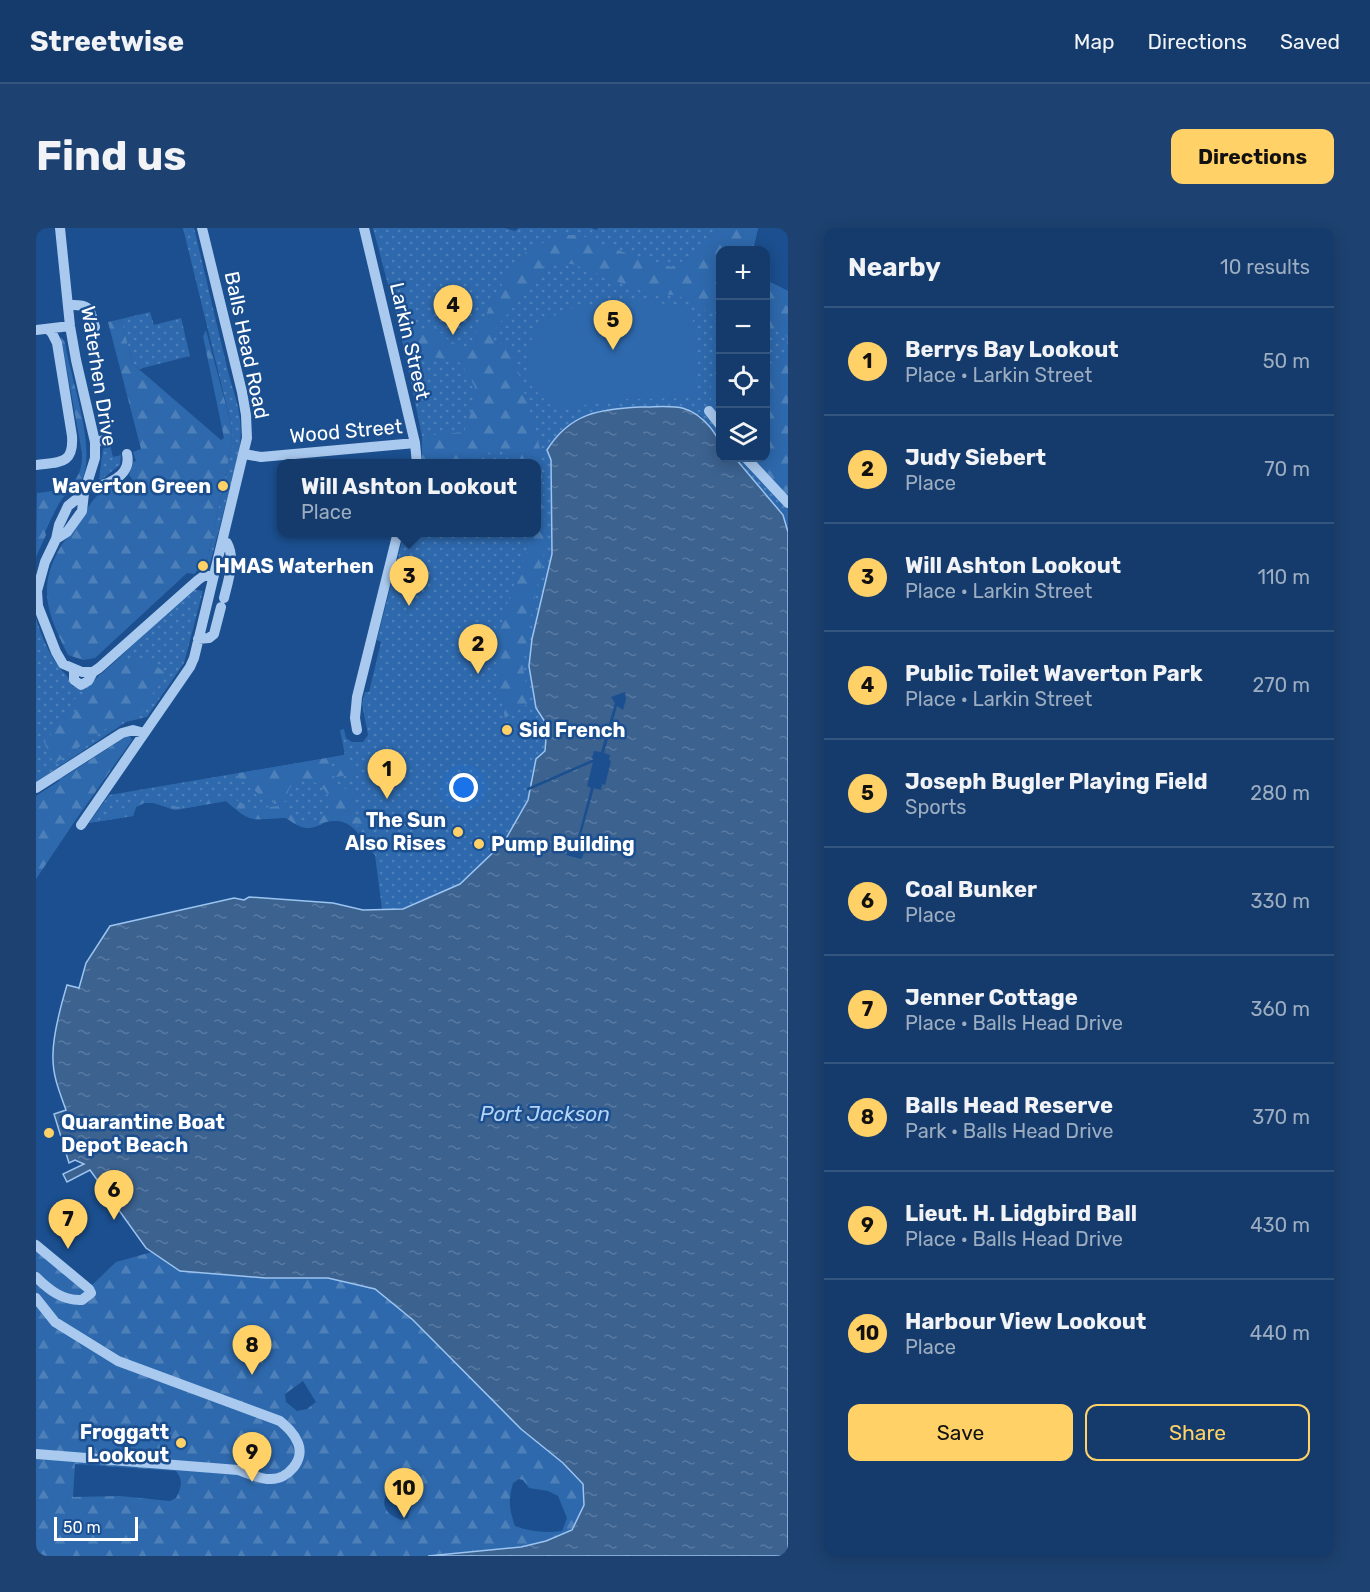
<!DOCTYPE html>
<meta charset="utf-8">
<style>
:root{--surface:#143b6b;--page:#1d4271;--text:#f1f3f6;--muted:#9dadc1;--line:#33557e;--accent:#ffd166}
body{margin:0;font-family:Rubik,sans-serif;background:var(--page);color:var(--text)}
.controls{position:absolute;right:18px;top:18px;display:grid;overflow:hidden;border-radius:12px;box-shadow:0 3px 15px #0003}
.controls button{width:54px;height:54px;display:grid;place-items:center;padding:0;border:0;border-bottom:2px solid var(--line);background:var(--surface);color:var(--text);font:30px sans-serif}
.scale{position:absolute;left:18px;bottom:15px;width:84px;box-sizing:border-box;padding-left:6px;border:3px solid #fff;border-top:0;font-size:16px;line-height:21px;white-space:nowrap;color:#fff;-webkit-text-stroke:4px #1b4f8f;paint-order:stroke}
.you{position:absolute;left:428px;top:560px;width:21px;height:21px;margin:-15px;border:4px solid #fff;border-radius:50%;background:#1a73e8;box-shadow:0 0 0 9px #1a73e833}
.badge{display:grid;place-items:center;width:39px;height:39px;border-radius:50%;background:var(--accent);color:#111;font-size:20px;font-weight:700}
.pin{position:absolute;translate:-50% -50px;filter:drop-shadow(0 2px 3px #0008)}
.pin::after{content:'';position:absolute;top:32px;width:21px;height:18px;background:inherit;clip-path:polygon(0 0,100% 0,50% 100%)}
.popup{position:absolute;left:241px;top:231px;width:264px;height:78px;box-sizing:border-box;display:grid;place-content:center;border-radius:12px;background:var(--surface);filter:drop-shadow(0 2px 4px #0005);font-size:20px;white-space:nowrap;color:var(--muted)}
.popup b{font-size:22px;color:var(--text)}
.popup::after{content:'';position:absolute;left:50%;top:100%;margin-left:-12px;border:12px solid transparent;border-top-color:var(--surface)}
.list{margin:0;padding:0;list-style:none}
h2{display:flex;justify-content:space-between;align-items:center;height:78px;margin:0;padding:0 24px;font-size:26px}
h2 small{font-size:20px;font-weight:400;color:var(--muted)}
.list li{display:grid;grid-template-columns:39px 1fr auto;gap:18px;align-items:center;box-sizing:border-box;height:108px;padding:0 24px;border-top:2px solid var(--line)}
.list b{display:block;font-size:22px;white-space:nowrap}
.list p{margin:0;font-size:20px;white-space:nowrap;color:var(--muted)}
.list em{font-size:20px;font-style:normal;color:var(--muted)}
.actions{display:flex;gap:12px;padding:18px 24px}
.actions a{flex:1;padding:14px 0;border:2px solid var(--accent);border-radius:12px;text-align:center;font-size:21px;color:var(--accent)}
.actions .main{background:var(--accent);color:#111}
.icon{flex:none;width:33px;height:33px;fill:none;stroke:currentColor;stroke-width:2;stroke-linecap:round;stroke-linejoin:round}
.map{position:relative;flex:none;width:752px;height:1328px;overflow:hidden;border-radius:12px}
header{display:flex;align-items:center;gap:36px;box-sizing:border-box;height:84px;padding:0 30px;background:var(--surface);border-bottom:2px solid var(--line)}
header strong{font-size:28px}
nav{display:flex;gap:33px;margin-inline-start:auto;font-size:21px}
.intro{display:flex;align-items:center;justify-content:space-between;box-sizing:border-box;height:144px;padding:0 36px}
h1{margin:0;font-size:42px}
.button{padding:15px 27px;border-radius:12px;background:var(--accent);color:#111;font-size:21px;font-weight:700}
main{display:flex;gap:36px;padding:0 36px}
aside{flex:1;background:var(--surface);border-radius:12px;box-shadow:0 3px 15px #0003}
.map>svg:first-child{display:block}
.grass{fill:url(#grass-dots)}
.forest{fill:url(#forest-firs);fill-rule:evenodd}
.garden{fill:#2e69ad}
.water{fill:url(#water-ripples);stroke:#9cc4f0;stroke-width:1.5}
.pier{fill:#1b4f8f}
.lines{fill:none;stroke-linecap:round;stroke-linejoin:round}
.minor{stroke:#a9c9ee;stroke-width:10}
.poi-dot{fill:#ffd166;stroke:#1b4f8f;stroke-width:2}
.labels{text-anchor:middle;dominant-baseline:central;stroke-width:5;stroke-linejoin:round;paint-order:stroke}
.street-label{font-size:20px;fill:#fff;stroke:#1b4f8f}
.poi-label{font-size:20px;font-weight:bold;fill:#fff;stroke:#1b4f8f;text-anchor:start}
.water-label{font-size:21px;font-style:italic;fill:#b5d3f5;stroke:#1b4f8f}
</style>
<header>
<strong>Streetwise</strong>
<nav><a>Map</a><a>Directions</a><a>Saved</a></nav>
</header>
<div class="intro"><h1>Find us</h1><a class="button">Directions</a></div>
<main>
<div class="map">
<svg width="752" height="1328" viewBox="0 0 752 1328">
<defs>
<pattern id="grass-dots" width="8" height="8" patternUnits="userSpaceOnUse" patternTransform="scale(1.5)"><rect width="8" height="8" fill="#2e69ad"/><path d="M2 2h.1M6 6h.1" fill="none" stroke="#4d80b9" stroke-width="1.8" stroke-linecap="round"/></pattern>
<pattern id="forest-firs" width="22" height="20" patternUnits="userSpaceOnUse" patternTransform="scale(1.5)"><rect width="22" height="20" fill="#2e69ad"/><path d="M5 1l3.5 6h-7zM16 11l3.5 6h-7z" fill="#4d80b9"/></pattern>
<pattern id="water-ripples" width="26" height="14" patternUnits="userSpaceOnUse" patternTransform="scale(1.5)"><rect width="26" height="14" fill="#3c6290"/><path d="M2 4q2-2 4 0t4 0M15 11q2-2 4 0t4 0" fill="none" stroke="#597aa1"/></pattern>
</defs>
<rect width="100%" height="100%" fill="#1b4f8f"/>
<path class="grass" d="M147 0H158C169 45 179 90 190 135 198 170 209 185 203 224L174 336 166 340 171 333 196 217 195 196Z
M337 0H469L479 3 483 0H555L561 2 562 0H722L717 22H684V212L664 187 511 222 515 232 516 326 496 411 493 438 500 480 511 497 509 523 500 531 492 572 468 614 424 656 367 681H346L339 627C326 617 324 600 307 594 283 585 284 614 250 590 216 590 218 598 190 573L139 582 118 575H108L100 579 97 588 53 595 73 567 309 527 304 502 308 501 310 510 316 514H327L332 507 326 476 329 464H333L345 414 341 412 367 309 371 310 373 304H500V236L386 235V208L364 102Z
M730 52 752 63V301L750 302 747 287 699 230H730Z
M114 84 118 97 145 90 154 128 103 141 97 136 85 91Z
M74 217 77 229 85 227 84 237 65 252 63 251 67 221Z
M156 361 167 363 148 435 111 489 90 494 0 554V390C5 406 12 425 23 439 31 449 30 444 36 458L44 462 54 456 83 430Z"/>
<path class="forest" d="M683 0H722L717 22H684V90L643 68 606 63 536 36H509L475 82 455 105 459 115 475 118 505 224 509 320 492 403 487 441 494 474 469 490C457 440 459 405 478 357 486 337 492 327 495 305L500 304V236L479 235 475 229 462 222 439 229 429 235 393 236 386 234V208L428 204 436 182 439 159 425 135 398 129 373 138 364 102 374 103 399 99 411 111 431 122 471 47 490 24 522 7H544L587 24 635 39 649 32Z
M730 52 752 63V111L746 102 736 104 730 108Z
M85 91 97 136 185 212 188 210 167 108 170 102 195 196 196 217 171 333 158 346 151 345 59 430 47 432 32 427C12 387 0 360 25 318 29 311 36 307 40 300 46 291 52 277 60 269 65 263 73 260 80 257L88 267 101 257 93 247 97 234 100 233 97 224 105 221 72 94Z
M684 97V187L675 177V158Z
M25 109 29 114C34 149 61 221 46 252 42 260 31 264 26 271 19 281 14 294 9 304L10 307 0 329 1 265C29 262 47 257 46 225Z
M752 112V268L717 230H730V137L746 131Z
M99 430C110 433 123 437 129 446L104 486 71 500 18 536 8 514 31 489 42 481 38 471 47 469 88 432Z
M91 508H94L96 512 39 593 0 651V568L23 553 24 550 28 549Z
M313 524 314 541H321L319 546 299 549 298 545 302 543 300 532 293 533 297 553 319 567 316 568 319 589 330 590 325 597C315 599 310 593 301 593 275 592 279 611 250 590 215 590 219 598 190 573L139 582 118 575H108L100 579 97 588 59 594 114 567V570L122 571 123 575 148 580 163 575 169 570 185 569 187 566 208 576 210 582 250 577C255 591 270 600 283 591 318 568 255 526 250 573L238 576 236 569 223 566 198 546 308 527V525Z
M0 1011 56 1057 80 1034 116 1024 144 1043 229 1050H292L339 1061 377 1092 485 1201 527 1235 547 1256 548 1277 537 1302 510 1313 485 1319 392 1328H0ZM267 1153 280 1174 271 1181 261 1183 250 1174 249 1166ZM39 1236 140 1243C148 1253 145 1260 140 1270L134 1273 84 1268 37 1269ZM483 1251 487 1252 493 1260 512 1263 522 1268 531 1290 526 1303C509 1305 495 1304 479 1298 473 1280 472 1273 477 1255ZM363 1254H373C383 1271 376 1273 372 1290L365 1292C361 1290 354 1287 352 1284 342 1272 354 1259 363 1254Z"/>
<path class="garden" d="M584 74H615L644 78 656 88C662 118 665 141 658 170L592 171 534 179 514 177 496 159 491 130 496 110 504 93 538 80Z"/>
<path class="water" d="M604 179C635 179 652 173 674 199 684 212 684 213 684 230H699L747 287 752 304V1328H392L485 1319 510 1313 536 1302 548 1277 547 1256 527 1235 485 1201 377 1092 339 1061 292 1050H229L144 1043 110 1020 54 942 31 954 27 946 48 936 39 932 33 935 18 886 30 882C24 865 17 849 17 831 16 810 25 777 31 757L43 760 50 735 74 698 198 670 208 672 213 669 297 675 327 682 367 681 424 656 468 614 492 572 500 531 509 523 511 497 500 480 493 438 496 411 516 326 515 232 511 222C534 185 564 181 604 179Z"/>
<path class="pier" d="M589 464 590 471 587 482 581 478 568 525 574 527 573 532 575 533 569 557 566 556 565 562 558 560 543 614 549 616 547 628 545 631 530 627 535 612 541 613 555 560 551 558 557 534 491 563V560L558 531 556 530 558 523 565 524 579 475 575 469Z"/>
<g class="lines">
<path class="minor" d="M328 0 379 215 381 236
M33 77C55 76 53 80 59 99
M0 102 34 98
M673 183 684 197
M59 214 72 211
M208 226 225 229 379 215
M710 230 752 275
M0 237C23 234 38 237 36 208L21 115 16 105 12 101
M51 259C70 259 96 248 91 226
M48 265 32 278 23 297 20 311 9 334 1 363 2 378 20 424 27 436 46 444H57L63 440 162 352 169 347 177 349
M20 311 31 304 46 283 48 265 59 230V214L40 132 34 98 24 0
M186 314 191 315C200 331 192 353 188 370
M162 411 173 410 178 406 185 379
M38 442V452L45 457 52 453 57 444
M321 502 319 490 321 469 362 304
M0 560 86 505 97 502 108 505
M45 597 154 439 158 430 211 210 210 187 206 164 166 0
M0 1017 53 1061 55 1065 46 1072C27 1073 13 1062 0 1049
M0 1070 19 1094 82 1133 244 1193C251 1199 258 1205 262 1215 269 1232 252 1251 235 1251 225 1252 212 1245 202 1242L0 1226"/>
</g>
<g class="poi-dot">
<circle cx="187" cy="258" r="6"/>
<circle cx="167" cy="338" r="6"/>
<circle cx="471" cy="502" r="6"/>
<circle cx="422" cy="604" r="6"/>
<circle cx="443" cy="616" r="6"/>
<circle cx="13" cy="905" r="6"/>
<circle cx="145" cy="1215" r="6"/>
</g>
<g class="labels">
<g class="street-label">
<text transform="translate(374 113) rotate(77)">Larkin Street</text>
<text transform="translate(211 117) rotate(78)">Balls Head Road</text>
<text transform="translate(63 148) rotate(81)">Waterhen Drive</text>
<text transform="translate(310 203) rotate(-5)">Wood Street</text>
</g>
<g class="poi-label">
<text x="175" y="258" text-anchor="end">Waverton Green</text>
<text x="179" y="338">HMAS Waterhen</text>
<text x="483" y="502">Sid French</text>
<text x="410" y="592" text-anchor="end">The Sun<tspan x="410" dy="23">Also Rises</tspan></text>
<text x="455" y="616">Pump Building</text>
<text x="25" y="894">Quarantine Boat<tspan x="25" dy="23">Depot Beach</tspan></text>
<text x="133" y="1204" text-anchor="end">Froggatt<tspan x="133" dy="23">Lookout</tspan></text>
</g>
<g class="water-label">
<text x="509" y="885">Port Jackson</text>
</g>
</g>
</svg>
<div class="controls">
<button>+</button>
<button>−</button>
<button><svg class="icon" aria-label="locate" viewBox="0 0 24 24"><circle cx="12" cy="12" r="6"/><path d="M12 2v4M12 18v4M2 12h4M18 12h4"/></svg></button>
<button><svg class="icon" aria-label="layers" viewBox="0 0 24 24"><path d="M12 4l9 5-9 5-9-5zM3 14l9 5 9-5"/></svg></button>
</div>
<div class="scale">50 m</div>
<div class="you"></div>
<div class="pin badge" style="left:351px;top:571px">1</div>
<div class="pin badge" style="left:442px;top:446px">2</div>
<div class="pin badge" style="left:373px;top:378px">3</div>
<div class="popup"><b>Will Ashton Lookout</b>Place</div>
<div class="pin badge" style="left:417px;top:107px">4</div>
<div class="pin badge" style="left:577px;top:122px">5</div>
<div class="pin badge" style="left:78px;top:992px">6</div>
<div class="pin badge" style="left:32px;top:1021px">7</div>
<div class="pin badge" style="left:216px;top:1147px">8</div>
<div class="pin badge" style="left:216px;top:1254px">9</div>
<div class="pin badge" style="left:368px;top:1290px">10</div>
</div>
<aside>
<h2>Nearby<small>10 results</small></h2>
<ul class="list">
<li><span class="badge">1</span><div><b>Berrys Bay Lookout</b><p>Place · Larkin Street</p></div><em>50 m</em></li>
<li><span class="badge">2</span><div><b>Judy Siebert</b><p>Place</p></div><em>70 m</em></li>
<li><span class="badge">3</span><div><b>Will Ashton Lookout</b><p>Place · Larkin Street</p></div><em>110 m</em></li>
<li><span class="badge">4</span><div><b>Public Toilet Waverton Park</b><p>Place · Larkin Street</p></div><em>270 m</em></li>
<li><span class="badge">5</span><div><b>Joseph Bugler Playing Field</b><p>Sports</p></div><em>280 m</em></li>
<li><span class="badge">6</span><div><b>Coal Bunker</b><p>Place</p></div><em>330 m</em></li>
<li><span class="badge">7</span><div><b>Jenner Cottage</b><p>Place · Balls Head Drive</p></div><em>360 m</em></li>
<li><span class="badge">8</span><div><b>Balls Head Reserve</b><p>Park · Balls Head Drive</p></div><em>370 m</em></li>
<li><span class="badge">9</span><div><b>Lieut. H. Lidgbird Ball</b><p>Place · Balls Head Drive</p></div><em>430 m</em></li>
<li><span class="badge">10</span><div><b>Harbour View Lookout</b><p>Place</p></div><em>440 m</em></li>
</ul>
<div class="actions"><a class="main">Save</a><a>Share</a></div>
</aside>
</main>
